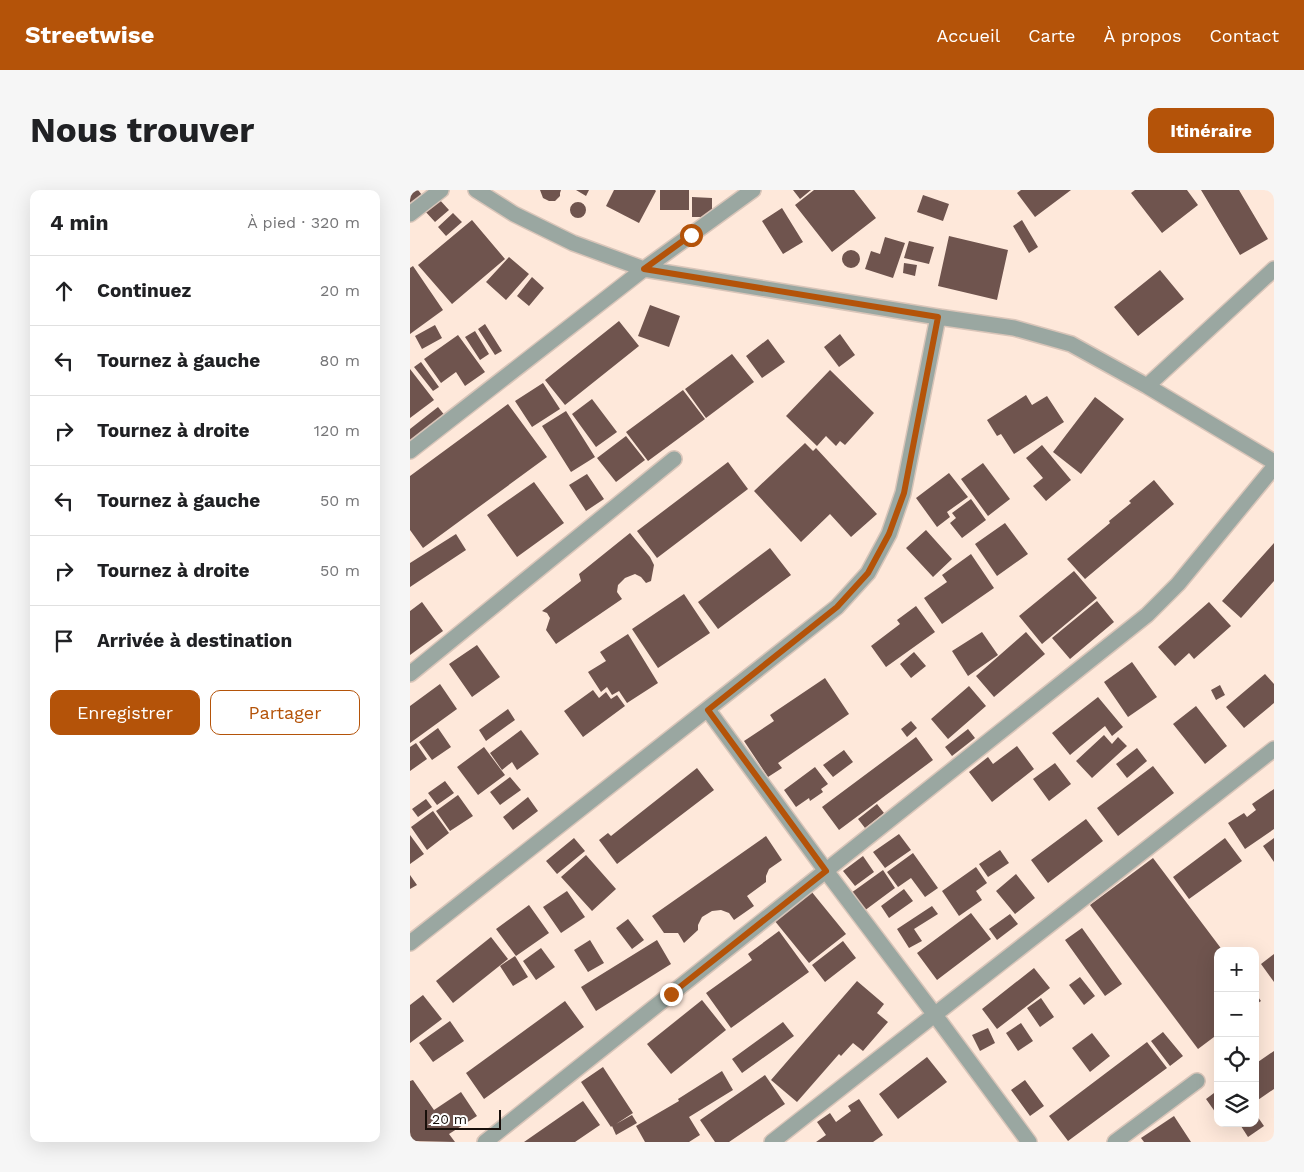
<!DOCTYPE html>
<html lang="fr">
<meta charset="utf-8">
<style>
:root{--surface:#fff;--page:#f6f6f6;--text:#202124;--muted:#757577;--line:#e0e0e0;--accent:#b45309}
body{margin:0;font-family:"Work Sans",sans-serif;background:var(--page);color:var(--text)}
.controls{position:absolute;right:15px;bottom:15px;display:grid;overflow:hidden;border-radius:10px;box-shadow:0 5px 20px #0002}
.controls button{width:45px;height:45px;display:grid;place-items:center;padding:0;border:0;border-bottom:1px solid var(--line);background:var(--surface);color:var(--text);font:25px sans-serif}
.scale{position:absolute;left:15px;bottom:12px;width:76px;box-sizing:border-box;padding-left:5px;border:2px solid #180f0a;border-top:0;font-size:14px;line-height:18px;white-space:nowrap;color:#180f0a;-webkit-text-stroke:4px #fff;paint-order:stroke}
.stop{position:absolute;width:15px;height:15px;margin:-11px;border:4px solid #b45309;border-radius:50%;background:#fff}
.stop.end{background:#b45309;border-color:#fff;box-shadow:0 1px 5px #0008}
.list{margin:0;padding:0;list-style:none}
h2{display:flex;justify-content:space-between;align-items:center;height:65px;margin:0;padding:0 20px;font-size:21px}
h2 small{font-size:16px;font-weight:400;color:var(--muted)}
.list li{display:grid;grid-template-columns:32px 1fr auto;gap:15px;align-items:center;box-sizing:border-box;height:70px;padding:0 20px;border-top:1px solid var(--line)}
.list b{display:block;font-size:19px;white-space:nowrap}
.list em{font-size:16px;font-style:normal;color:var(--muted)}
.actions{display:flex;gap:10px;padding:15px 20px}
.actions a{flex:1;padding:11px 0;border:1px solid var(--accent);border-radius:10px;text-align:center;font-size:18px;color:var(--accent)}
.actions .main{background:var(--accent);color:#fff}
.icon{flex:none;width:28px;height:28px;fill:none;stroke:currentColor;stroke-width:2;stroke-linecap:round;stroke-linejoin:round}
.map{position:relative;flex:none;width:864px;height:952px;overflow:hidden;border-radius:10px}
header{display:flex;align-items:center;gap:30px;box-sizing:border-box;height:70px;padding:0 25px;background:var(--accent);color:#fff}
header strong{font-size:24px}
nav{display:flex;gap:28px;margin-inline-start:auto;font-size:18px}
.intro{display:flex;align-items:center;justify-content:space-between;box-sizing:border-box;height:120px;padding:0 30px}
h1{margin:0;font-size:35px}
.button{padding:12px 22px;border-radius:10px;background:var(--accent);color:#fff;font-size:18px;font-weight:700}
main{display:flex;gap:30px;padding:0 30px}
aside{flex:1;background:var(--surface);border-radius:10px;box-shadow:0 5px 20px #0002}
.map>svg:first-child{display:block}
.building{fill:#6f544e}
.lines{fill:none;stroke-linecap:round;stroke-linejoin:round}
.minor-casing{stroke:#d9c5b9;stroke-width:18}
.minor{stroke:#9aa7a1;stroke-width:15}
.route{stroke:#b45309;stroke-width:6}
</style>
<header>
<strong>Streetwise</strong>
<nav><a>Accueil</a><a>Carte</a><a>À propos</a><a>Contact</a></nav>
</header>
<div class="intro"><h1>Nous trouver</h1><a class="button">Itinéraire</a></div>
<main>
<aside>
<h2>4 min<small>À pied · 320 m</small></h2>
<ul class="list">
<li><svg class="icon" aria-label="ahead" viewBox="0 0 24 24"><path d="M12 20V5M6 11l6-6 6 6"/></svg><div><b>Continuez</b></div><em>20 m</em></li>
<li><svg class="icon" aria-label="left" viewBox="0 0 24 24"><path d="M17 20v-9H6M10 6l-5 5 5 5"/></svg><div><b>Tournez à gauche</b></div><em>80 m</em></li>
<li><svg class="icon" aria-label="right" viewBox="0 0 24 24"><path d="M7 20v-9h11M14 6l5 5-5 5"/></svg><div><b>Tournez à droite</b></div><em>120 m</em></li>
<li><svg class="icon" aria-label="left" viewBox="0 0 24 24"><path d="M17 20v-9H6M10 6l-5 5 5 5"/></svg><div><b>Tournez à gauche</b></div><em>50 m</em></li>
<li><svg class="icon" aria-label="right" viewBox="0 0 24 24"><path d="M7 20v-9h11M14 6l5 5-5 5"/></svg><div><b>Tournez à droite</b></div><em>50 m</em></li>
<li><svg class="icon" aria-label="arrive" viewBox="0 0 24 24"><path d="M6 21V4h12l-3 4 3 4H6"/></svg><div><b>Arrivée à destination</b></div></li>
</ul>
<div class="actions"><a class="main">Enregistrer</a><a>Partager</a></div>
</aside>
<div class="map">
<svg width="864" height="952" viewBox="0 0 864 952">
<rect width="100%" height="100%" fill="#fee8da"/>
<path class="building" d="M0 0H8L12 5 0 16Z
M130 0H151L150 3V6L145 11H139L133 8Z
M166 0H179L176 6Z
M204 0H245L246 1 229 33 196 16Z
M250 0H279V20H250Z
M383 0H401L390 9Z
M404 0H444L466 28 422 62 385 15Z
M611 0H661L625 27 607 3Z
M725 0H777L788 15 752 43 721 3Z
M791 0H829L858 49 830 65Z
M513 5 539 14 533 31 507 22Z
M282 7 302 8V27H282Z
M28 8 39 20 25 32 14 20Z
M160 20a8 8 0 1 1 16 0a8 8 0 1 1-16 0Z
M372 18 393 52 373 64 352 31Z
M43 23 52 32 36 46 28 37Z
M62 30 95 69 42 114 8 75Z
M612 30 628 57 619 63 603 36Z
M539 46 598 60 587 110 528 96Z
M475 47 495 53 483 88 455 79 461 61 470 64Z
M499 51 524 57 519 74 494 68Z
M432 69a9 9 0 1 1 18 0a9 9 0 1 1-18 0Z
M99 67 119 84 96 110 76 92Z
M494 73 507 75 505 86 493 83Z
M3 76 33 120 0 144V78Z
M750 80 774 109 728 146 704 117Z
M122 87 134 98 119 116 107 106Z
M240 115 270 126 259 157 228 146Z
M209 131 229 156 155 215 135 190Z
M75 134 92 161 85 165 68 139Z
M25 135 32 148 12 159 5 146Z
M65 141 79 164 70 170 55 147Z
M430 144 445 165 429 177 414 157Z
M48 145 75 182 55 196 46 182 31 193 14 169Z
M358 149 375 172 352 188 336 166Z
M322 164 344 192 296 228 275 199Z
M11 172 29 197 23 201 4 177Z
M0 179 24 210 0 228Z
M420 180 464 223 435 255 430 251 426 256 416 246 407 256 376 226Z
M133 193 150 219 122 237 105 211Z
M273 200 295 229 238 271 216 242Z
M616 205 622 215 637 206 654 232 604 264 591 244 587 246 577 230Z
M685 207 714 229 671 284 643 262Z
M182 209 207 242 186 257 162 224Z
M98 214 137 267 13 358 0 340V286Z
M28 217 36 227 0 254V239Z
M156 221 185 267 161 282 132 236Z
M216 246 235 270 206 292 187 268Z
M395 253 403 261 406 258 467 324 441 347 420 324 391 352 344 301Z
M632 255 661 290 636 311 623 296 633 288 616 268Z
M318 272 338 299 247 368 227 341Z
M573 273 600 309 578 326 551 289Z
M539 283 558 307 537 322 540 327 527 337 506 308Z
M177 284 194 309 176 321 159 295Z
M744 290 764 314 675 389 657 369 700 333 699 331 721 313 719 311Z
M124 292 154 333 107 367 77 325Z
M561 309 576 330 552 348 540 333 546 328 542 323Z
M595 333 618 364 587 386 565 354Z
M516 340 542 369 523 387 496 358Z
M220 343 240 367 244 375 241 391 236 393 231 387 225 384 215 388 208 395 207 402 212 409 146 454 136 440 140 428 137 423 132 421 171 391 169 384Z
M46 344 56 360 0 397V373Z
M864 353V391L831 428 812 411Z
M360 358 381 385 308 439 288 412Z
M561 364 584 398 532 434 514 408 537 392 532 385Z
M664 381 687 408 632 454 609 426Z
M274 404 300 443 248 478 222 439Z
M687 411 704 432 660 469 642 448Z
M12 412 33 441 0 465V421Z
M799 412 821 436 784 469 779 463 765 476 748 457Z
M506 416 525 442 476 477 461 456 490 434 487 430Z
M572 442 588 465 558 486 542 461Z
M616 442 635 464 584 507 566 486Z
M218 444 248 493 217 513 209 501 202 505 197 497 191 502 178 482 196 471 190 462Z
M67 455 90 487 62 507 39 474Z
M504 462 516 476 501 488 490 474Z
M722 472 747 507 718 527 694 492Z
M855 484 864 494V513L834 538 816 517Z
M415 488 439 524 368 573 372 578 358 587 334 551 364 531 360 525Z
M30 494 47 519 0 553V516Z
M810 495 815 505 806 510 801 500Z
M559 496 576 516 538 549 521 529Z
M183 500 189 508 196 502 201 509 207 505 215 516 173 547 154 521Z
M688 507 713 537 702 546 695 536 660 565 642 543Z
M786 516 817 556 795 574 763 534Z
M98 519 105 530 76 551 69 540Z
M501 531 507 538 497 547 491 539Z
M28 538 41 557 22 570 9 552Z
M558 539 565 548 542 566 535 557Z
M111 540 129 564 107 580 102 572 92 580 80 563Z
M694 545 702 554 708 547 717 556 682 588 666 571Z
M506 547 523 570 429 640 412 617Z
M6 553 17 569 0 581V557Z
M607 556 624 579 582 612 559 582 578 567 583 574Z
M74 557 95 585 68 605 47 577Z
M727 558 737 571 717 588 706 574Z
M434 560 443 572 423 587 413 575Z
M645 573 661 594 639 611 623 589Z
M743 576 764 603 708 646 687 618Z
M405 577 418 594 411 599 413 602 400 611 399 608 386 617 374 600Z
M287 578 304 600 207 674 189 650 198 643 201 646Z
M100 587 111 600 90 615 80 602Z
M35 591 44 603 27 615 18 603Z
M864 599V639L835 659 818 633 834 623 837 627 846 620 842 614Z
M48 605 63 626 40 641 26 621Z
M118 607 128 621 103 640 93 627Z
M16 609 22 617 8 627 2 619Z
M467 614 474 623 455 638 448 629Z
M23 621 39 643 17 660 1 637Z
M676 629 693 651 638 693 621 670Z
M489 644 501 660 475 678 463 662Z
M0 645 14 664 0 674Z
M356 646 372 670 359 679 356 686V692L337 706 344 716 324 730 319 723 311 720 302 721 292 727 288 735V740L274 753 268 743H254L242 726Z
M164 648 175 661 147 684 136 671Z
M815 648 832 671 779 709 763 687Z
M864 648V672L853 656Z
M590 660 599 673 578 687 569 674Z
M503 663 528 698 515 707 501 688 488 697 477 682Z
M176 665 206 699 182 721 151 687Z
M453 666 464 682 445 696 433 681Z
M743 668 813 761H808V844L788 859 680 715Z
M566 677 577 693 566 701 572 710 549 726 532 701Z
M473 680 485 698 454 721 441 703Z
M606 684 625 708 605 724 586 701Z
M0 685 7 695 0 699Z
M494 699 503 711 479 728 471 716Z
M157 701 175 727 151 743 133 717Z
M401 701 436 744 399 773 364 730Z
M119 715 139 743 106 766 86 739Z
M522 716 528 724 504 739 512 751 499 758 487 739Z
M561 723 581 749 527 790 507 763Z
M600 724 608 734 587 750 579 739Z
M218 729 234 750 222 759 206 738Z
M672 738 712 794 695 806 655 750Z
M369 741 399 782 321 838 296 803 342 770 338 764Z
M81 747 98 769 43 813 26 791Z
M180 750 194 773 178 782 164 760Z
M247 750 261 774 186 821 171 797Z
M433 751 446 768 415 792 402 775Z
M131 758 145 777 126 790 113 771Z
M864 764V792L851 774Z
M105 766 118 787 103 796 90 776Z
M624 778 640 798 587 839 572 819Z
M670 787 685 806 674 815 659 795Z
M447 791 474 814 467 823 478 832 453 861 443 853 431 866 429 864 387 912 361 890Z
M845 803 851 811 845 815Z
M13 805 32 829 0 853V815Z
M631 808 644 827 630 837 617 818Z
M292 810 316 840 261 884 237 854Z
M155 811 174 837 74 909 56 883Z
M40 831 54 851 23 872 9 853Z
M373 832 384 846 332 883 322 869Z
M611 833 623 851 608 861 596 843Z
M578 838 585 853 570 861 562 845Z
M753 842 773 866 760 876 741 851Z
M682 843 700 866 680 882 662 858Z
M737 852 757 878 658 951 639 926Z
M864 861V899L845 912V874Z
M517 867 537 892 488 929 469 904Z
M193 877 223 923 206 934 222 925 227 933 206 945 202 936 201 937 171 892Z
M312 881 323 900 279 927 290 945 279 952H235L226 936 269 911 268 909Z
M355 885 375 914 319 952H305L290 930Z
M3 890 24 920 51 902 67 926 39 944 45 952 0 951V891Z
M615 890 634 916 620 926 601 900Z
M808 900V926L796 909Z
M449 909 473 945 463 952H406L416 945 407 932 420 923 426 932 441 921 438 916Z
M173 911 190 935 165 952H114Z
M845 923 854 936 838 947 829 933H845Z
M764 926 781 952H734L731 948Z"/>
<g class="lines">
<defs>
<path id="minor" d="M66 0 104 24 163 53 234 79 528 127 604 138 661 154 737 196 864 272
M0 24 31 0
M737 196 864 79
M0 261 234 79 343 0
M0 484 264 269
M298 520 416 681 525 825 619 952
M0 753 427 417 458 383 479 344 493 303 528 127
M75 952 737 425 768 394 864 277
M362 952 864 559
M705 952 787 891"/>
</defs>
<use href="#minor" class="minor-casing"/>
<use href="#minor" class="minor"/>
</g>
<g class="lines">
<path class="route" d="M261 804 416 681 298 520 427 417 458 383 479 344 494 303 528 127 234 79 281 45"/>
</g>
</svg>
<div class="controls">
<button>+</button>
<button>−</button>
<button><svg class="icon" aria-label="locate" viewBox="0 0 24 24"><circle cx="12" cy="12" r="6"/><path d="M12 2v4M12 18v4M2 12h4M18 12h4"/></svg></button>
<button><svg class="icon" aria-label="layers" viewBox="0 0 24 24"><path d="M12 4l9 5-9 5-9-5zM3 14l9 5 9-5"/></svg></button>
</div>
<div class="scale">20 m</div>
<div class="stop" style="left:281px;top:45px"></div>
<div class="stop end" style="left:261px;top:804px"></div>
</div>
</main>
